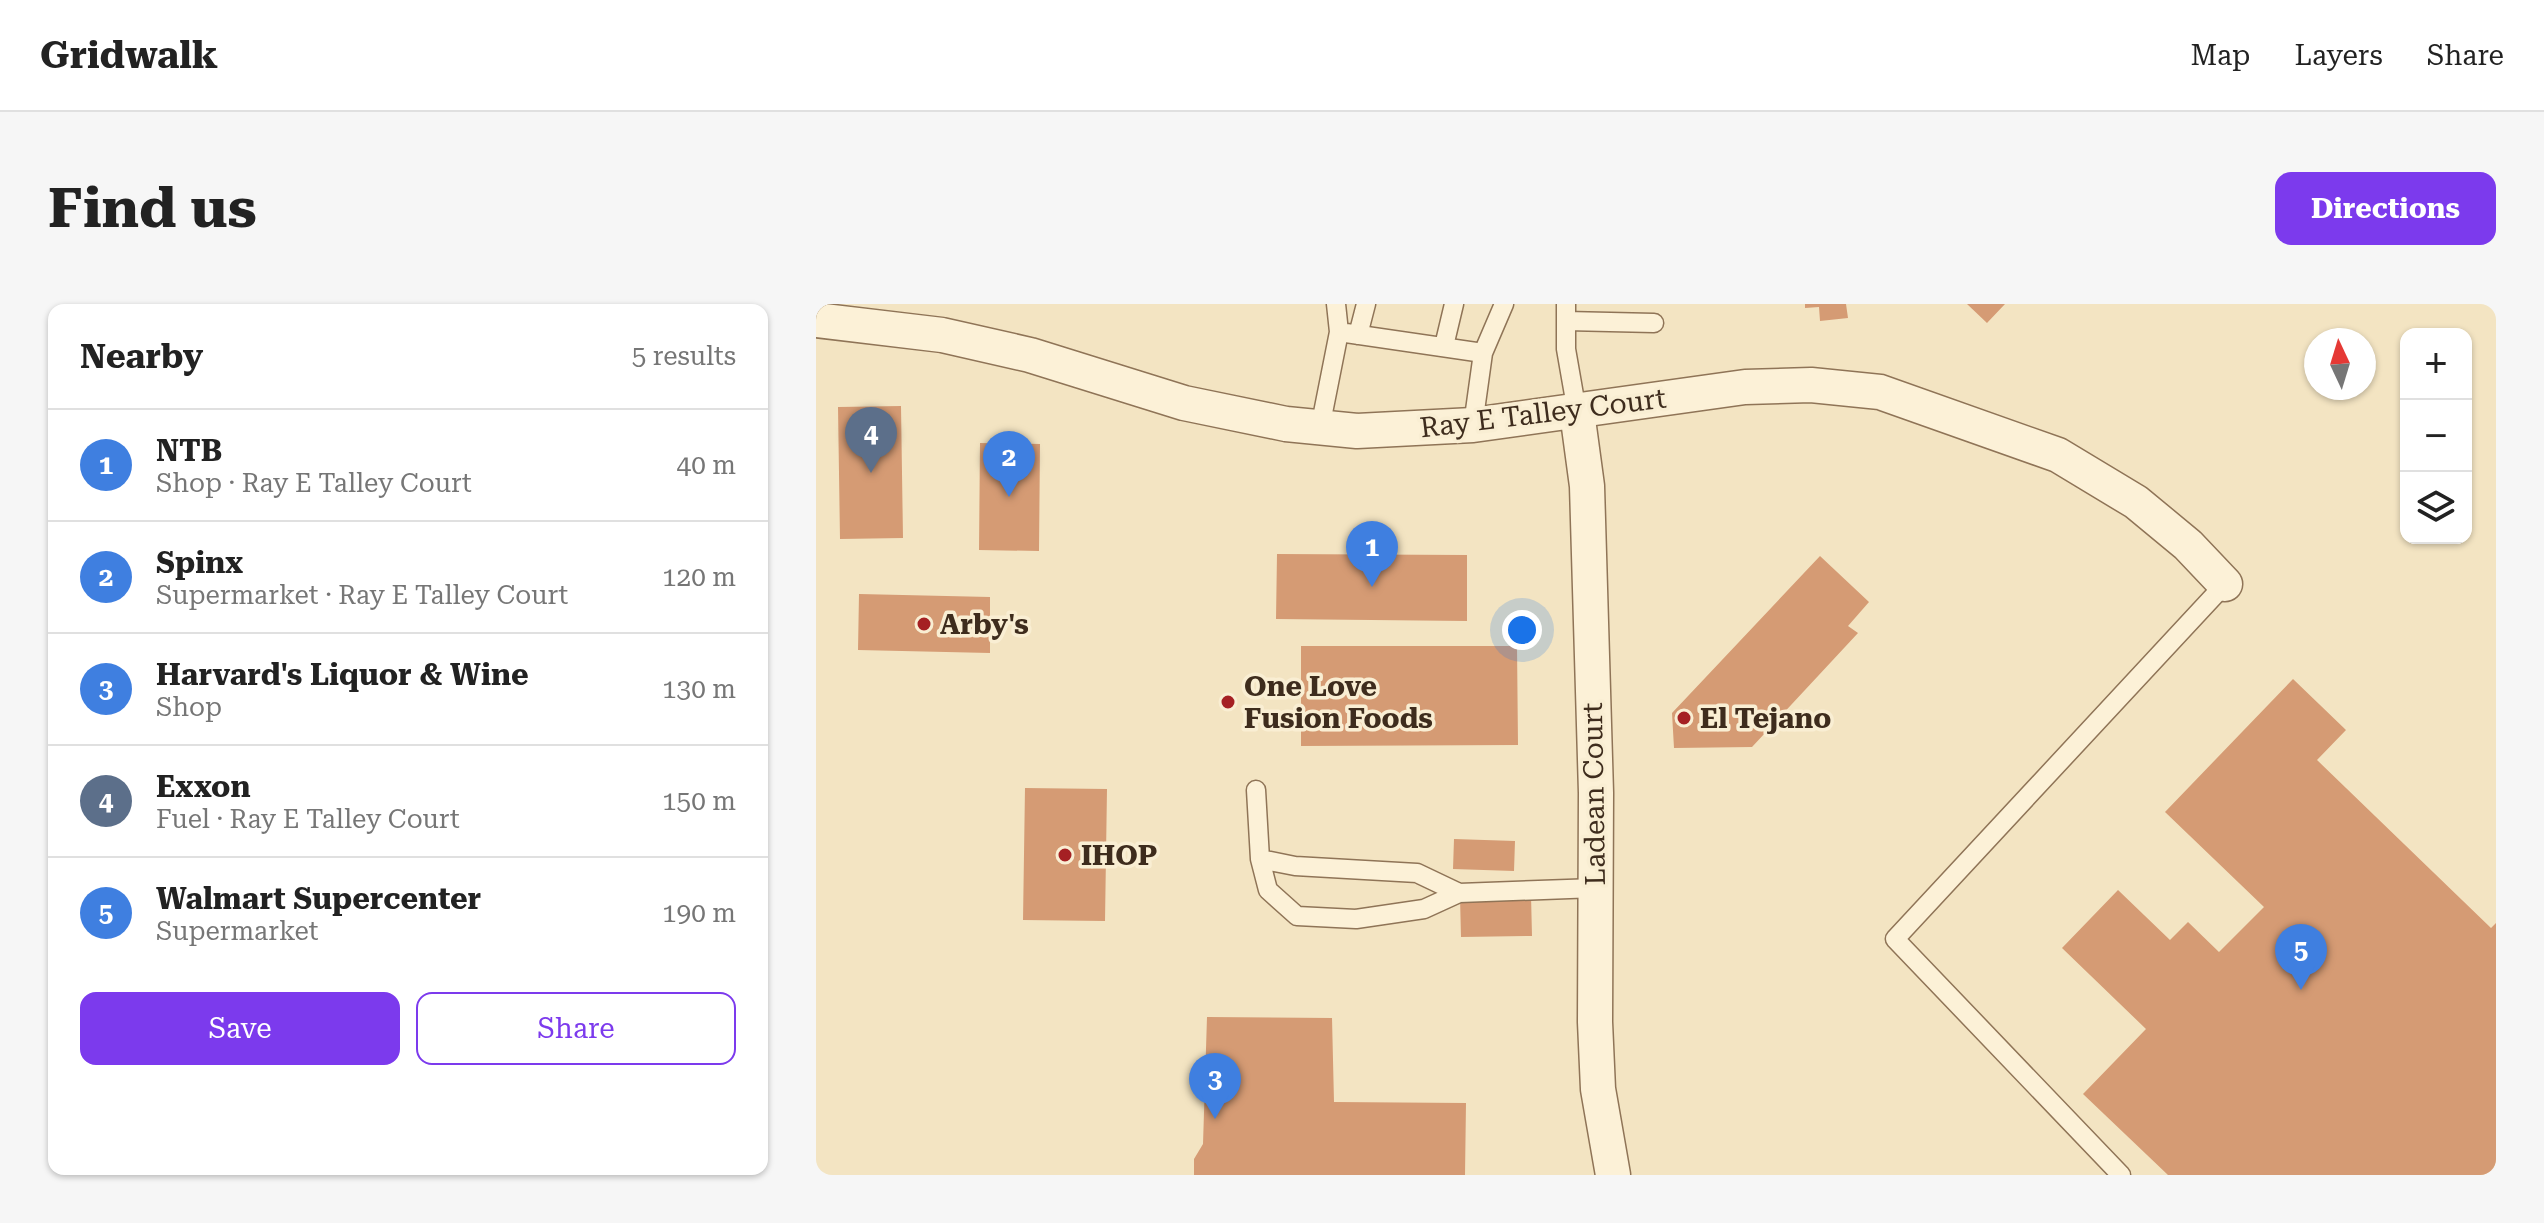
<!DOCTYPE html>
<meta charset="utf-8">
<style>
:root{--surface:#fff;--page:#f6f6f6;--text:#222;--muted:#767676;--line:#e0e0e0;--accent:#7c3aed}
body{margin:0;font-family:"Roboto Serif",serif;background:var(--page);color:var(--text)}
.controls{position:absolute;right:24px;top:24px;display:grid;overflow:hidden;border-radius:16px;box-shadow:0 2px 6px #0004}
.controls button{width:72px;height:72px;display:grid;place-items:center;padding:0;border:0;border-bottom:2px solid var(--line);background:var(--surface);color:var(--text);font:40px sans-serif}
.compass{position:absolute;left:1488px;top:24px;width:72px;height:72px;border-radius:50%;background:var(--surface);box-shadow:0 2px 6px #0004;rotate:356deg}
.you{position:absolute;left:706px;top:326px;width:28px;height:28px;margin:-20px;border:6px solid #fff;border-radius:50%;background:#1a73e8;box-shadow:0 0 0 12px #1a73e833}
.badge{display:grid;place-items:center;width:52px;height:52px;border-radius:50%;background:var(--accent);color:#fff;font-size:26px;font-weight:700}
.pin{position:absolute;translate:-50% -66px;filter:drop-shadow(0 2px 4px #0008)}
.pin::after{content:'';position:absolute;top:42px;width:28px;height:24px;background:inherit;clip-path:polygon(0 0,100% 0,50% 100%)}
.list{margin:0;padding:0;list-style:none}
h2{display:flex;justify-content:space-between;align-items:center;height:104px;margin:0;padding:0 32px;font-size:34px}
h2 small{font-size:26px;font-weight:400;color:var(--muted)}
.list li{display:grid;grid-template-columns:52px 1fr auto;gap:24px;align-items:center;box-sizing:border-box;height:112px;padding:0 32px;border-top:2px solid var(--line)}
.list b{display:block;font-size:30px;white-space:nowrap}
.list p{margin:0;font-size:26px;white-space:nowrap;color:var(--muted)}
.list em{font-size:26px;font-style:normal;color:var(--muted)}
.actions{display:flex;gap:16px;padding:24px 32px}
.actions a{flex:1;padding:18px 0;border:2px solid var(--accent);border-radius:16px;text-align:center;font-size:28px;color:var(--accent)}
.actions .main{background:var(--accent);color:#fff}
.icon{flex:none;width:44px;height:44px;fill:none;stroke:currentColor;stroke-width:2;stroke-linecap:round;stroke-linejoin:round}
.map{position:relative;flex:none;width:1680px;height:871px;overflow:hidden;border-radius:16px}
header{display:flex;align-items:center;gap:48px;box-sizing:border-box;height:112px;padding:0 40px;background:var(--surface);border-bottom:2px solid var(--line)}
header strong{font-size:38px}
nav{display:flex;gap:44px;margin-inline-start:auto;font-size:28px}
.intro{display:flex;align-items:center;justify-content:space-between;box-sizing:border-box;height:192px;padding:0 48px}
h1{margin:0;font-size:56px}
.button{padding:20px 36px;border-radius:16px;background:var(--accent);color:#fff;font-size:28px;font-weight:700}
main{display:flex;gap:48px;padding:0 48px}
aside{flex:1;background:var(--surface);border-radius:16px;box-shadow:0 2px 6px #0004}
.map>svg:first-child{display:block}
.building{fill:#d59b74}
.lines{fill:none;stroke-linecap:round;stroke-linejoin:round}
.lane-casing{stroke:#8f7457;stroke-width:21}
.street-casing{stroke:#8f7457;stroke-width:37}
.lane{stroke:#fcf1d7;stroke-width:18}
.street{stroke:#fcf1d7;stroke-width:34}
.poi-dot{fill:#a52023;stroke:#f9eed3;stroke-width:3}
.labels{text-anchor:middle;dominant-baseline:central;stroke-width:7;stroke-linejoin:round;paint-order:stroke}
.street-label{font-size:28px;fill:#3e2c1d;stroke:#f9eed3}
.poi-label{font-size:28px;font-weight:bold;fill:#3e2c1d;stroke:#f9eed3;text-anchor:start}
</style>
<header>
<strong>Gridwalk</strong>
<nav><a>Map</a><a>Layers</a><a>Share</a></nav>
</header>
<div class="intro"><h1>Find us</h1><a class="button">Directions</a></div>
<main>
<aside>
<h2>Nearby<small>5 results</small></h2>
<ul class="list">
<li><span class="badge" style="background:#3f7fe0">1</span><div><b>NTB</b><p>Shop · Ray E Talley Court</p></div><em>40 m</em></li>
<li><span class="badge" style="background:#3f7fe0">2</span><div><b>Spinx</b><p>Supermarket · Ray E Talley Court</p></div><em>120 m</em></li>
<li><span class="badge" style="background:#3f7fe0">3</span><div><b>Harvard's Liquor &amp; Wine</b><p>Shop</p></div><em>130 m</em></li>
<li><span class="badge" style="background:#5c6f8a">4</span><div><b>Exxon</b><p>Fuel · Ray E Talley Court</p></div><em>150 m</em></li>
<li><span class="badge" style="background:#3f7fe0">5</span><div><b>Walmart Supercenter</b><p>Supermarket</p></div><em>190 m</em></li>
</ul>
<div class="actions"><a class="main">Save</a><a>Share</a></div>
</aside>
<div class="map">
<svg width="1680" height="871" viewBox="0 0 1680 871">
<rect width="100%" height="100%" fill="#f3e4c2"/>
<path class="building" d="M989 0H1030L1032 14 1004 17 1003 3 989 4Z
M1151 0H1189L1171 19Z
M85 102 87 234 24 235 22 103Z
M164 139 224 140 223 247 163 246Z
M461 250 651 251V317L460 315Z
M1004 252 1053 298 1032 322 1042 329 936 443 858 444 856 409Z
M43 290 174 293V349L42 346Z
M485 342H701L702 441 485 442Z
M1477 375 1530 426 1501 456 1675 624 1680 619V871H1352L1267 790 1330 725 1246 644 1302 586 1354 636 1372 618 1403 648 1448 603 1349 508Z
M209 484 291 485 289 617 207 616Z
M638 535 699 537 698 567 637 565Z
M715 591 716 632 645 633 644 593Z
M391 713 516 714 518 798 650 799 649 871H378V855L387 840Z"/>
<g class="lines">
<defs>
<path id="lane" d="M750 0V45L761 108
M750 17 838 19
M523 28 667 49
M542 31 550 0
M628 42 638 0
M657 121 667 49 688 0
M504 124 523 28 520 0
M440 486 444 555 452 586 481 612 540 615 608 605 643 589 780 584
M444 555 479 562 601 569 643 589
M1305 871 1079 635 1409 280"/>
<path id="street" d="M0 16 126 31 214 51 368 99 470 120 541 127 657 121 929 83 995 81 1064 88 1242 151 1320 198 1372 241 1409 280
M761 108 771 182 780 489 779 718 782 785 797 871"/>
</defs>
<use href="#lane" class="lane-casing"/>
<use href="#street" class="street-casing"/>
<use href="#lane" class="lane"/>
<use href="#street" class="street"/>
</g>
<g class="poi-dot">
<circle cx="108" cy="320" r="8"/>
<circle cx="412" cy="398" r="8"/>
<circle cx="868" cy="414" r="8"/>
<circle cx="249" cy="551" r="8"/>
</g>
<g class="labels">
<g class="street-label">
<text transform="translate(727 109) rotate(-7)">Ray E Talley Court</text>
<text transform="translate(778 490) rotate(-91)">Ladean Court</text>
</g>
<g class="poi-label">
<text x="124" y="320">Arby's</text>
<text x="428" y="382">One Love<tspan x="428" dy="32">Fusion Foods</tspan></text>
<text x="884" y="414">El Tejano</text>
<text x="265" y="551">IHOP</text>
</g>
</g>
</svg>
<div class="controls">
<button>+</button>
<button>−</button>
<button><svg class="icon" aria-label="layers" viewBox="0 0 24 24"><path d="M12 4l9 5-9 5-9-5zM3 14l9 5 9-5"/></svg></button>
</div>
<svg class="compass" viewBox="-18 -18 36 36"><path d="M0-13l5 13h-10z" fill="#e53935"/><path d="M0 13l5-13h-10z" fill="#767676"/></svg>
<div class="you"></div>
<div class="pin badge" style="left:556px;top:283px;background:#3f7fe0">1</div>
<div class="pin badge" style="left:193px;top:193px;background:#3f7fe0">2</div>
<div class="pin badge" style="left:399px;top:815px;background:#3f7fe0">3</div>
<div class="pin badge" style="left:55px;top:169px;background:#5c6f8a">4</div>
<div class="pin badge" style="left:1485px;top:686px;background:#3f7fe0">5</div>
</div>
</main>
